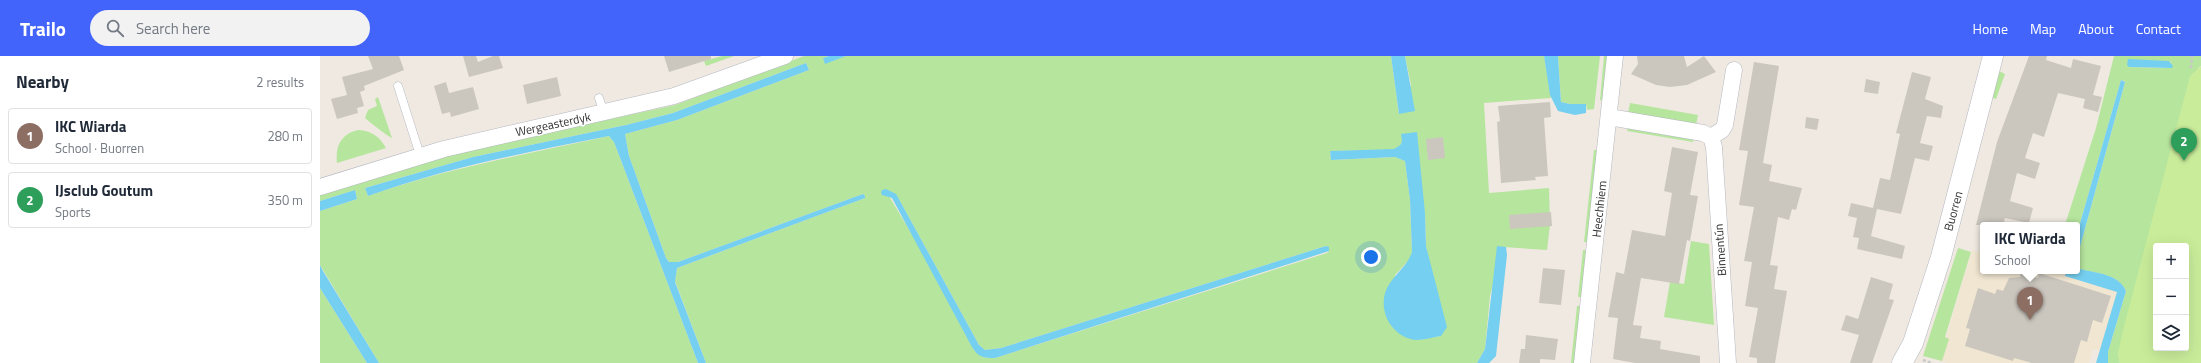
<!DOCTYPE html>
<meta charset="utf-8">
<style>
:root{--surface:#fff;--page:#f2f2f3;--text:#1f2937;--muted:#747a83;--line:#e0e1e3;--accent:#4264fb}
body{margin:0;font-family:"Titillium Web",sans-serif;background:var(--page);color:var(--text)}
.controls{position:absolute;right:12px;bottom:12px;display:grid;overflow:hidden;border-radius:4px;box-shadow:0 4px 16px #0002}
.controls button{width:36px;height:36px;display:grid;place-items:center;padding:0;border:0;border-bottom:1px solid var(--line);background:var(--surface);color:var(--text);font:20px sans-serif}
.you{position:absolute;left:1051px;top:201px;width:14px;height:14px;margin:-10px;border:3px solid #fff;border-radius:50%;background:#1a73e8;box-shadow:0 0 0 6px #1a73e833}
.badge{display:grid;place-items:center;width:26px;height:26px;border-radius:50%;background:var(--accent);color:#fff;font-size:13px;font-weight:700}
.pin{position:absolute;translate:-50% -33px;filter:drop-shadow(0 1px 2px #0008)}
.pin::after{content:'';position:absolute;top:21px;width:14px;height:12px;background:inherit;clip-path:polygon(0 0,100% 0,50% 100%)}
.popup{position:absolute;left:1660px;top:166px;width:100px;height:52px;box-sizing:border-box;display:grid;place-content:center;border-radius:4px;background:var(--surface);filter:drop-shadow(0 1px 3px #0005);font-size:13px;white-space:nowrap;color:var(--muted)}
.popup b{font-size:15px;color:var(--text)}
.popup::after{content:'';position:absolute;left:50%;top:100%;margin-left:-8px;border:8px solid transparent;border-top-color:var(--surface)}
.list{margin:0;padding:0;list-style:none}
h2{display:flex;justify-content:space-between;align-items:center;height:52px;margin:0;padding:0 16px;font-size:17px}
h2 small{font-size:13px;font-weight:400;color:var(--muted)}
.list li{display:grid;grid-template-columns:26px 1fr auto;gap:12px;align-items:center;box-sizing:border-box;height:56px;margin:0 8px 8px;padding:0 8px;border:1px solid var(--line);border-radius:4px}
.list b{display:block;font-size:15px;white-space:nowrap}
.list p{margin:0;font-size:13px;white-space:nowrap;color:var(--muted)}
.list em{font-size:13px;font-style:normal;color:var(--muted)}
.icon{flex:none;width:22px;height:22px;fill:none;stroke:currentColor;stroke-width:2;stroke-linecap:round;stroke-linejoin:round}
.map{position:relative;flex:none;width:1881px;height:307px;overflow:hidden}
header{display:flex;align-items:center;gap:24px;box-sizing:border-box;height:56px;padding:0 20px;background:var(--accent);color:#fff}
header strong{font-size:19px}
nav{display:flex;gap:22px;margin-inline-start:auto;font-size:14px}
.search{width:280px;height:36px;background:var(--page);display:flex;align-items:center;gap:10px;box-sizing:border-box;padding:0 14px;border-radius:22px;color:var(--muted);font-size:15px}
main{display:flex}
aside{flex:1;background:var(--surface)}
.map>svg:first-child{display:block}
.education{fill:#f0e6d1}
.green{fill:#b6e59e;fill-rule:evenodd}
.pitch{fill:#c9ec9a;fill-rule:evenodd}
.water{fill:#75cff0}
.building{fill:#cbc7bf}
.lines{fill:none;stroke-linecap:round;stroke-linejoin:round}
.service-casing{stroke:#b4b7c1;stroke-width:9}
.minor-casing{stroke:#b4b7c1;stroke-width:17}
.tertiary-casing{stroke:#b4b7c1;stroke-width:21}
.path{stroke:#c9c9c9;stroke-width:2.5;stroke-dasharray:3 2;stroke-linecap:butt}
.service{stroke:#fff;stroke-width:8}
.minor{stroke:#fff;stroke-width:16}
.tertiary{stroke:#fff;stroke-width:20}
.labels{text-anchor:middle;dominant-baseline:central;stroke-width:3;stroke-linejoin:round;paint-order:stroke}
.street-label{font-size:12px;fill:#2e2e2e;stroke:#fff}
</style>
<header>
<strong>Trailo</strong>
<div class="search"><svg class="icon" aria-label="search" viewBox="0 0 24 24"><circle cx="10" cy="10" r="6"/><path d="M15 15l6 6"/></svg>Search here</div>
<nav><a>Home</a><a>Map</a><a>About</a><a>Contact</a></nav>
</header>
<main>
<aside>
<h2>Nearby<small>2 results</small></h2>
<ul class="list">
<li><span class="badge" style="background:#8d6e63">1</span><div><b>IKC Wiarda</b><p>School · Buorren</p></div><em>280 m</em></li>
<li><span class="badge" style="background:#2e9e5b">2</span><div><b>IJsclub Goutum</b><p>Sports</p></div><em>350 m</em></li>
</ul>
</aside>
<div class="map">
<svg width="1881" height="307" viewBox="0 0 1881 307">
<rect width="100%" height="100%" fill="#efe9e1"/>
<path class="education" d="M1652 194 1663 197V215H1743L1746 216 1745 220 1798 236 1780 295 1773 293 1769 307H1627L1619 305Z"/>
<path class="green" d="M402 0H414L386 10 384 5Z
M484 0H509L503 2 506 7 526 0H1071L1079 58 1091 29 1085 0H1224L1231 42 1164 47 1169 137 1229 132 1230 169 1227 194 1183 191 1170 240 1165 293 1157 307H386L355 225 357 212 545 142V140L543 138 358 206H349L346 202 309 100 305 78 357 64 489 14 486 7 353 57 306 69 153 101 45 132 48 140C126 112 208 98 289 80L294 86 378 307H59L0 209V155L37 143 35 134 0 145V138L125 99 355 49ZM1082 78 1105 157 1106 190 1112 218 1121 280 1097 284 1086 280 1075 219 1090 203 1092 196 1090 144 1085 105 1075 101 1011 104 1010 95 1074 94C1082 89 1083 87 1082 78ZM569 140 580 145 659 289 665 294 681 292 1006 190 1009 195 1007 197 675 302H666Z
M1238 0H1280L1274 53 1267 54 1266 48H1250L1241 46Z
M1284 0H1289L1284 45 1280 44Z
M1794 0H1881V10L1878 12 1798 298 1800 307H1788V296L1806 235C1799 218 1775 217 1759 213L1760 191 1805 26 1804 25 1801 24 1757 178V169H1745L1776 72ZM1845 5 1851 6V12L1809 11Z
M1677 14 1685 18 1676 43 1670 41Z
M58 41 72 82C70 82 47 64 45 62L48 54 57 50 55 43Z
M1310 47 1378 59 1376 69 1308 57Z
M1308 70 1374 82 1373 86 1307 75Z
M38 74C52 75 59 80 66 92L17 107C15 90 21 78 38 74Z
M1274 94H1279L1269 186H1264Z
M1371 185 1389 188 1394 269 1344 261 1350 226 1364 228Z
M1638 192 1651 196 1625 281 1629 283 1622 305 1603 300Z
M1263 194 1268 195 1263 241H1258Z
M0 232 47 307H0Z
M1257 250H1262L1256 307H1251Z"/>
<path class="pitch" d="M1881 10V307H1800L1798 298 1802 278 1870 20ZM1836 190H1866V292H1836Z"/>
<path class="water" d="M509 0H526L505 8 503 2Z
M1071 0H1085L1095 55 1079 58Z
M1224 0H1238L1241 46 1250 48H1266V57L1255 59 1238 55 1230 39Z
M1808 3 1849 5 1853 10 1852 12 1809 11 1807 9Z
M486 7 489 14 357 64 305 78 309 100 346 202 349 206H358L543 138 545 140V142L357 212 355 226 386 307H378L294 86 289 80C208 96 126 112 48 140L45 132 153 101 306 69 353 57Z
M1801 24 1805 26 1760 191V213C1776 217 1799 218 1806 235L1788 296V307H1776L1797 236 1745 220 1746 215H1757V178Z
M1097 76 1105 157 1106 190 1127 271 1121 280C1114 281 1104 284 1097 284 1074 282 1059 259 1065 237 1070 221 1087 212 1092 196L1090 144 1085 105 1075 101 1011 104 1010 95 1074 93C1082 89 1083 87 1081 78Z
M566 133 576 138 580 145 659 289 665 294 681 292 1006 190 1009 191V195L675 302C663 302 658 301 652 291L572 142 562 139 561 137 562 134Z
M35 134 37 143 0 155V145Z
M1177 190 1186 191 1187 199 1176 300 1169 307H1157L1165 293Z
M0 209 3 215 59 307H47L0 232Z"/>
<path class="building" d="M48 0H79L84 14 44 30 45 34 40 36 44 50 37 52 38 57 17 63 11 43 27 39 22 21 53 13Z
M143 0H156L158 6 173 0H179L183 12 149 21Z
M344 0H391V3L349 16Z
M1317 0H1364L1367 11 1384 0 1396 16 1367 29 1350 31 1336 29 1311 18 1318 8Z
M1709 0H1727L1726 4 1751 12 1753 3 1781 10 1773 39 1782 41 1778 56 1763 52 1765 43 1738 37 1724 81 1713 77 1705 102 1720 107 1715 123 1697 117 1690 145 1713 152 1709 167 1685 162 1683 169H1656L1677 86Z
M1434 6 1459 10 1443 107 1452 109 1449 125 1482 132 1476 154 1472 153 1469 164 1458 161 1450 209 1458 210 1454 233 1467 235 1455 307H1437V302L1429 301 1438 252 1425 250 1432 206 1424 205 1434 151 1419 149 1428 95 1419 94Z
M1592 16 1611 21 1605 43 1623 50 1621 62 1607 60 1600 87 1613 90 1609 105 1595 102 1581 158 1557 153 1551 180 1585 190 1582 203 1537 193 1539 182 1533 181 1537 162 1528 160 1531 147 1553 152 1560 122 1570 124 1580 78 1576 77Z
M237 21 241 40 207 48 203 29Z
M1546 23 1560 26 1558 38 1544 36Z
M126 26 129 37 153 31 159 53 131 61 130 56 122 58 114 30Z
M1230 46 1231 61 1224 62 1228 120 1215 121 1216 124 1181 127 1177 66 1180 65 1178 50Z
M1486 61 1499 63 1497 74 1485 72Z
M1123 81 1125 102 1108 104 1106 83Z
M1352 91 1378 96 1370 139 1378 140 1370 185 1367 184 1359 228 1321 222 1313 269 1322 270 1320 282 1341 285 1340 293 1380 300V307H1315L1293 303 1298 262 1288 261 1296 216 1304 218 1312 174 1345 180 1352 137 1344 135Z
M1231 156 1232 170 1190 173 1189 159Z
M1223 212 1245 214 1241 249 1219 247Z
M1701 217 1718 222 1719 217 1791 240 1782 267 1773 264 1767 286 1761 284 1754 307H1712L1694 302 1693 305 1645 290 1650 273 1646 272 1658 232 1675 238 1677 233 1683 235 1689 222 1700 221Z
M1551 221 1573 228 1569 243 1574 244 1552 307H1530L1539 279 1521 274 1526 259 1538 263Z
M1206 279 1238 283 1235 304 1220 303V307H1199L1201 293H1205Z"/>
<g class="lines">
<defs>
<path id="service" d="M78 30 100 99
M279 42 284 57"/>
<path id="minor" d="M1289 61 1383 77 1391 81 1394 91 1408 307
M1391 81 1402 74 1405 69 1414 14
M0 131 124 93 354 40 465 0
M1262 307 1295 0"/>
<path id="tertiary" d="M1582 307 1593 287 1621 201 1673 0"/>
</defs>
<use href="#service" class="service-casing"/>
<use href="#minor" class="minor-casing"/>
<use href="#tertiary" class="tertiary-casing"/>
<path class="path" d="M1871 12 1872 0
M1603 304 1612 307"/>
<use href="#service" class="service"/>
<use href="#minor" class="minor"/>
<use href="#tertiary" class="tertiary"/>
</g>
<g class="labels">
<g class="street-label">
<text transform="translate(233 68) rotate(-12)">Wergeasterdyk</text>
<text transform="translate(1279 153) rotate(-84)">Heechhiem</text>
<text transform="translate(1633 155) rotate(-75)">Buorren</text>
<text transform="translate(1400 194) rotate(-94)">Binnentún</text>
</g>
</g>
</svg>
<div class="controls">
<button>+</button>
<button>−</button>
<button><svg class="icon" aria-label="layers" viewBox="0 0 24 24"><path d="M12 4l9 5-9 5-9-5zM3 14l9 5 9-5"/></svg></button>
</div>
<div class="you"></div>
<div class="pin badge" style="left:1710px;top:264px;background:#8d6e63">1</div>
<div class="popup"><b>IKC Wiarda</b>School</div>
<div class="pin badge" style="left:1864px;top:105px;background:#2e9e5b">2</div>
</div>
</main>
